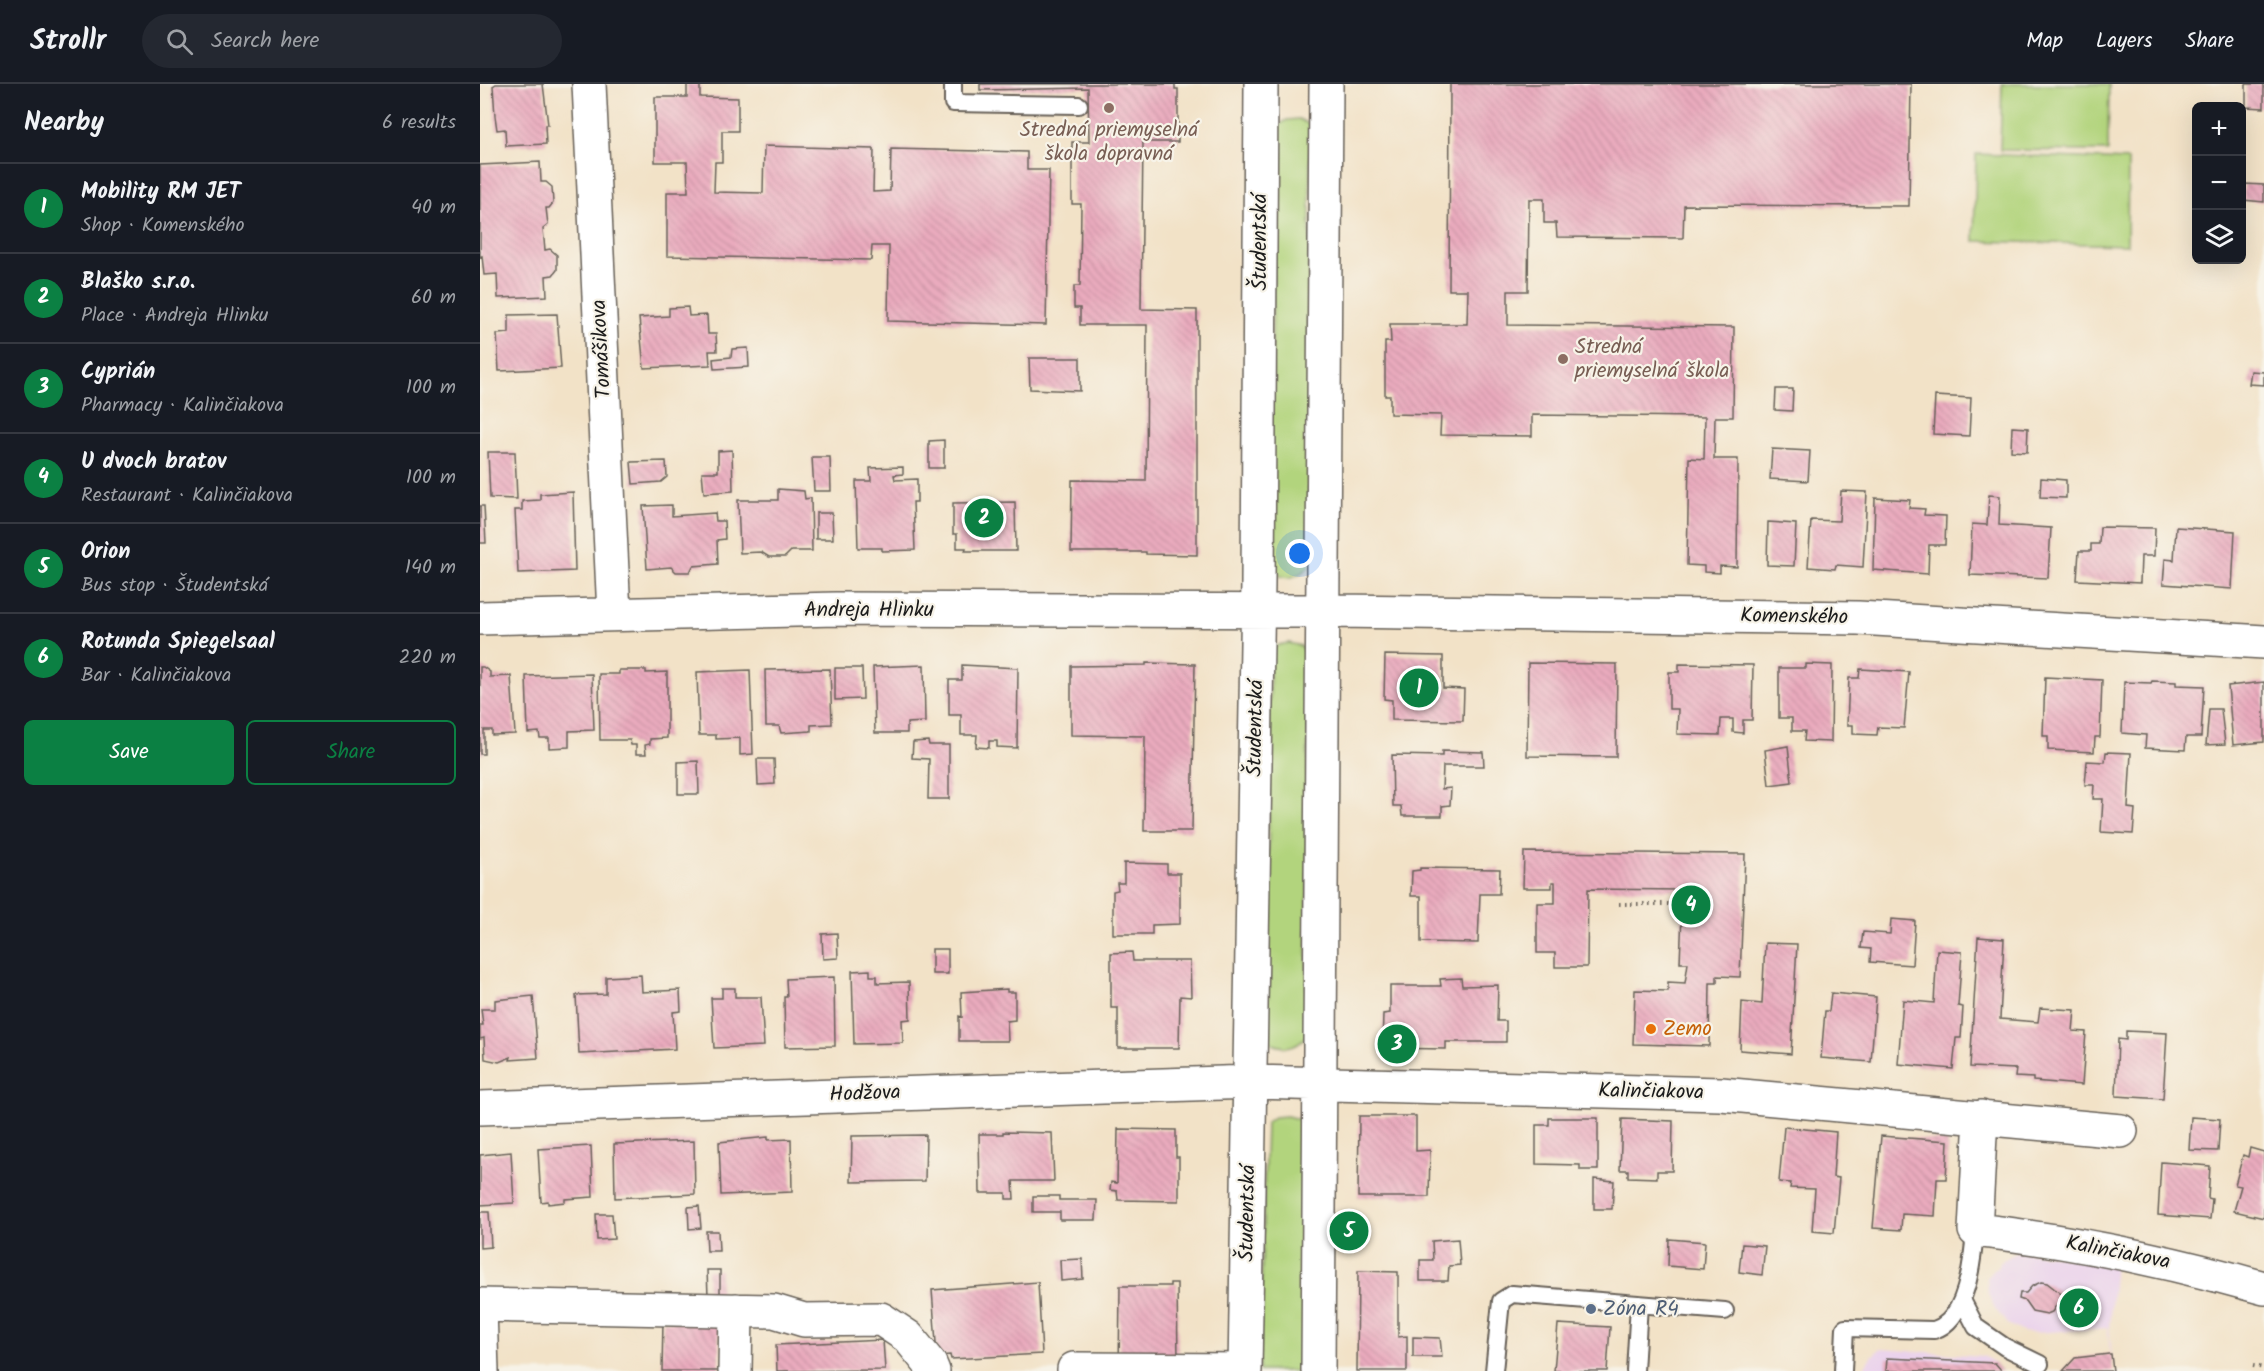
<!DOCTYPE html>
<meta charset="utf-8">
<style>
:root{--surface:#171b24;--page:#242831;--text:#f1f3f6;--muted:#9ea1a6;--line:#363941;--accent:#0b8043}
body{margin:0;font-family:Kalam,sans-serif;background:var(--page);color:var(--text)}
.controls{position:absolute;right:18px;top:18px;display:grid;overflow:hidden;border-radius:9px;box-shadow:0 6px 24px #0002}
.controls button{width:54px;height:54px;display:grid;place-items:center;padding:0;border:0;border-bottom:2px solid var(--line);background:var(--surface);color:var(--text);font:30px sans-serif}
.you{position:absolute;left:820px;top:470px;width:21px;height:21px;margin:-15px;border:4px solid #fff;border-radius:50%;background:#1a73e8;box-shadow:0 0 0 9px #1a73e833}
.badge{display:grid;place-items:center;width:39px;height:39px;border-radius:50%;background:var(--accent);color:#fff;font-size:20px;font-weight:700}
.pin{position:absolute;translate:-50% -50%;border:3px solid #fff;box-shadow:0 2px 6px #0006}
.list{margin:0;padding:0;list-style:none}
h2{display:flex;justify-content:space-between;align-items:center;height:78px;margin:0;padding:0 24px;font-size:26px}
h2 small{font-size:20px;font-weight:400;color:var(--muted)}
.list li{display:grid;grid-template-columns:39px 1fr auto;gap:18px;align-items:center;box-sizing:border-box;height:90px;padding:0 24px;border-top:2px solid var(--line)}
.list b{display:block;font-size:22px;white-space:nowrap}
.list p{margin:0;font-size:20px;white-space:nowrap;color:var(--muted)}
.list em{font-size:20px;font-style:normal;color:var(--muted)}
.actions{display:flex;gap:12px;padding:18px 24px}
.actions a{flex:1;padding:14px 0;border:2px solid var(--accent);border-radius:9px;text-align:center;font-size:21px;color:var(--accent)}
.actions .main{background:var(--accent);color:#fff}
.icon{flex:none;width:33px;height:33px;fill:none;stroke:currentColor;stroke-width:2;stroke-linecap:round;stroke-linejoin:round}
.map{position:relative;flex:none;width:1784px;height:1287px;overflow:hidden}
header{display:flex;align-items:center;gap:36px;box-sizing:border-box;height:84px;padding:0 30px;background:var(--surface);border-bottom:2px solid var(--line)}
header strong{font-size:28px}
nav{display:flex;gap:33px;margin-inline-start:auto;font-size:21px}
.search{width:420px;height:54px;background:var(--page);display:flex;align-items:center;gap:15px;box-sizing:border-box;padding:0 21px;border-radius:33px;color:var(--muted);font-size:22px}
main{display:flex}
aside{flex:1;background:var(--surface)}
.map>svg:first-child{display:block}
.built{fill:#ead1ec}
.grass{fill:#b2d47d;stroke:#67784c;stroke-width:1.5}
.building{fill:url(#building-back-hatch)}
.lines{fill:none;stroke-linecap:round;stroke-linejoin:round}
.lane-casing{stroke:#676158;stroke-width:20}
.street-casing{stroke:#676158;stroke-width:36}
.path{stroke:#676158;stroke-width:4;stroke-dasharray:1.5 4.5;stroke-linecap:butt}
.lane{stroke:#fff;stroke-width:16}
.street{stroke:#fff;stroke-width:33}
.education-dot{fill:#8d6e63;stroke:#f7f3e8;stroke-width:2}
.food-dot{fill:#e8710a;stroke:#f7f3e8;stroke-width:2}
.service-dot{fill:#5c6f8a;stroke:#f7f3e8;stroke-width:2}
.labels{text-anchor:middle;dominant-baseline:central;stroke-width:4.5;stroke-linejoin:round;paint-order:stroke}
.education-label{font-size:21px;fill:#785e54;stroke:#f7f3e8}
.street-label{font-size:21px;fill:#1c1c1c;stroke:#f7f3e8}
.food-label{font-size:21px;fill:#c56008;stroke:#f7f3e8;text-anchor:start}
.service-label{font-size:21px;fill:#4e5e75;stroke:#f7f3e8;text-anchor:start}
</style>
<header>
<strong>Strollr</strong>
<div class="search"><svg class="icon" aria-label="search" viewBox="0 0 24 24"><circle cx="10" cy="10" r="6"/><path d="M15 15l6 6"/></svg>Search here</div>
<nav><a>Map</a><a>Layers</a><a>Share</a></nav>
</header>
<main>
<aside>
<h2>Nearby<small>6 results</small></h2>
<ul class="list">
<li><span class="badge">1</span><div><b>Mobility RM JET</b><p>Shop · Komenského</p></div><em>40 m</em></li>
<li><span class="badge">2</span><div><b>Blaško s.r.o.</b><p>Place · Andreja Hlinku</p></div><em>60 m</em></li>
<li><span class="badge">3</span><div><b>Cyprián</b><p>Pharmacy · Kalinčiakova</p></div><em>100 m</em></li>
<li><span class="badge">4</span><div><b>U dvoch bratov</b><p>Restaurant · Kalinčiakova</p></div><em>100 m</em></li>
<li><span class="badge">5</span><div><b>Orion</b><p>Bus stop · Študentská</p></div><em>140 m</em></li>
<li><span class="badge">6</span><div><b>Rotunda Spiegelsaal</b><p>Bar · Kalinčiakova</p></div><em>220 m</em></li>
</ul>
<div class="actions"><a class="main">Save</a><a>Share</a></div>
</aside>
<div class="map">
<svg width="1784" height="1287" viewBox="0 0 1784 1287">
<defs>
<pattern id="building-back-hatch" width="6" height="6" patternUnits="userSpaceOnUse" patternTransform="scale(1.5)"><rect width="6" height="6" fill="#eaabbe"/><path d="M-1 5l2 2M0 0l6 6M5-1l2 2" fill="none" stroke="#c893a3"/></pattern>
</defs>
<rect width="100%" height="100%" fill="#f7f3e8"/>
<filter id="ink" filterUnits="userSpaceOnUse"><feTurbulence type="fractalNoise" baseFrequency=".0167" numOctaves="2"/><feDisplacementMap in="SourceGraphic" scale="12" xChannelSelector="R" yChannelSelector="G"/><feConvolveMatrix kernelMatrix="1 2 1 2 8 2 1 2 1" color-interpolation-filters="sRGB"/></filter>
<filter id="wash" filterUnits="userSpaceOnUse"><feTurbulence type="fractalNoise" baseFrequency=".008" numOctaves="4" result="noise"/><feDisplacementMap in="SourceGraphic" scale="24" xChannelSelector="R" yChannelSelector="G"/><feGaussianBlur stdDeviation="1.35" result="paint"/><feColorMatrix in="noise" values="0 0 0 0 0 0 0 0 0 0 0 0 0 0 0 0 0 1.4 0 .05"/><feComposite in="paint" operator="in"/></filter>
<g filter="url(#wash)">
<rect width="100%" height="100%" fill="#f2e2c7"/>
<path class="built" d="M1538 1167 1635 1180 1629 1243 1633 1287 1627 1244 1554 1249 1543 1248 1528 1240 1515 1225 1508 1209 1507 1194 1522 1177Z
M1400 1265 1503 1272 1515 1279 1522 1287H1382L1390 1274Z"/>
<path class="grass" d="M1522 0H1629L1628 67 1520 66Z
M819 35 830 41 829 483C814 496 804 498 789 484L795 43 807 36Z
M1496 70 1648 76 1647 161 1494 157Z
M809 559 821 562 828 570 827 951C815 965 803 966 787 957L790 567 798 561Z
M807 1032 818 1035 824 1042 828 1287H779L786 1039 794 1033Z"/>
<g id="blocks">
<path class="building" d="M16 0H63L68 41H65L66 60 26 62 25 45 17 46 15 32 13 2Z
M207 0H220V13L258 14V47H242V78H235L234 108 283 109 284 62 394 65 393 108 410 107 411 65 547 68V86H569L566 241 408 237 409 162H392L391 176 187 172V108H208L207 78H175V13H207Z
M500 0H695V5H698V58H663L661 225 717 226V471L666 470V468H591L592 396 666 397 667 241H600V224H594V202H600L601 120H592V58H609L608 4 500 6Z
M970 0H1431L1429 122 1204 121 1203 154 1077 153 1076 139H1064V115H1049L1048 207H1028V241L1254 243 1253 333H1235L1234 375H1258L1257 483 1240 482V489L1224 488V482L1207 481 1209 374 1224 375 1225 333 1052 331V352L960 351 961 331 910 330V312H905V258H911L910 240H987L988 206H969Z
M1766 0H1784V24L1766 23Z
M60 78 61 98H66L72 103 73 119 69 124H66L68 141 63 145 65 166 70 165 77 171V186L73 191 66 192 67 212 18 214 17 190 4 191 2 172 0 173V81Z
M1764 100 1784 101V118L1763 116Z
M208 223 209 232 227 231 228 250H236L237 267H229L230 281 164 284 159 234 189 232V224Z
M77 230 81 284 19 287 17 250 29 249V231Z
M268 264 269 283 234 285 233 275 251 273 252 265Z
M549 274H600V307L550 305Z
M1771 287 1784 288V301L1769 300Z
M1296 305H1313L1312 327 1295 326Z
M1455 312 1491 314 1489 352 1453 350Z
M1532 343 1548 344 1547 368 1531 367Z
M464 356V384H449V357Z
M1292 365 1330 367 1328 397 1290 395Z
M252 366 253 407 224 409 222 388H238V367Z
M8 368H35L37 415 10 414Z
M332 373H350L351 407H334Z
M186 377 187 393 181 398 153 400 151 378Z
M423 383V390L414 391 415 396 437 395V418H433L435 466 402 467V464H378L376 397H391L390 384Z
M1561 394 1586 396V414L1560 413Z
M298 405 324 407 325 415 331 414 332 467H311L305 473H289L281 468 260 469 258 416H298Z
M1361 407 1387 408 1383 483 1356 481 1355 485 1328 483 1331 436 1359 437Z
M93 408 95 487 38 489 35 426H42V417L60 416V410Z
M1509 411 1520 412 1519 441 1571 444 1568 494 1490 491 1492 440 1507 441Z
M1395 414 1430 416 1429 424 1445 425 1444 431 1466 432 1465 461H1449L1448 490 1393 486Z
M535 418 536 467H485L486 464H477V450H473V419Z
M192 421V432L235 429 236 437H244L245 455 237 456 238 480 213 482 210 488H196L191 483 167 485 163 422Z
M0 422H4L6 459H0Z
M336 429H352L353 455H336Z
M1288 438 1316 440 1314 482 1287 481Z
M1620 443 1675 444 1674 472H1661L1660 499 1597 496 1599 467H1611V460H1619Z
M1696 443 1755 447 1752 505 1683 500 1685 475 1694 476Z
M905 571 963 572V604L984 605 983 637 912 636V616L904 615Z
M666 579 715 580 712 747H664L665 652 591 651V582L666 581Z
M1048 579 1137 580 1136 673 1047 672Z
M1199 580 1273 581 1272 636H1263V649L1253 648V635H1241L1240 651 1197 650 1198 625H1189V588H1199Z
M1326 580 1352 581 1351 658 1324 657 1325 647H1312V634H1299V584H1326Z
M444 581 445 638 427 639V649H395L393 583Z
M482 581 538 584 537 664 517 663V657H509V664L496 663 497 651H481V631H469V596H482Z
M0 583H3L10 588V593L31 592 35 650 12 651V646H4V670H0Z
M355 584H382L383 615 355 616Z
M350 585 352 640 331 641V647L301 649 299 642H286L285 586Z
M1380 585 1429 588 1424 644 1398 643 1397 651 1373 650V641H1367L1369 594H1379Z
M139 586H166V589L187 588V654L170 655V660L165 661 166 670H156V661H151L150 656H120L119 590H139Z
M270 586 273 670 260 671V654L236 655V651H219L217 588Z
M112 590 114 646 89 647V663L69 664V654H60L59 648 48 649 46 592Z
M1565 593 1622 596 1620 653H1615L1614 668 1568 666V652H1563Z
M1672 597 1696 598V601L1724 602 1721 653H1706L1705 666 1665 664 1666 651 1642 649 1644 598 1671 599Z
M1784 598V658L1753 661 1748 602Z
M1729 625H1741L1745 660 1726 661Z
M448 657 449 661H469V715H448L449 675 432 674 433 658Z
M1308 662 1312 698 1289 701 1285 666Z
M962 667 1003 668 1004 682H963L962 705 971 704 970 721 962 722V732H922L921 722H913L912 671 962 672Z
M1626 668 1651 669 1648 724 1655 725 1653 750 1621 748 1623 715H1613L1614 701H1605L1607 677 1625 678Z
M277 675H294L295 700 278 701Z
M218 677 219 710H198V678Z
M1044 768 1265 770 1260 893 1237 892V899H1230L1229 962 1153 960 1155 906 1188 907V898L1205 899 1208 879H1200L1203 806 1108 805 1107 883H1075V869H1057V819H1075V798H1072V804H1043Z
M644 779 687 780V789H700V840L672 841V850H633V807L638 806 637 799H644Z
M940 784 1020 785 1019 810H1000L998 859 941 858V812H931L932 787 940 786Z
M1411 835 1435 837 1432 881 1390 878 1391 865 1381 864 1383 848 1410 850Z
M357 849 358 874 343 875 342 850Z
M1498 853 1524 855 1520 935 1558 938 1560 924 1595 926 1593 947 1606 948 1602 1001 1553 997V994L1535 993 1536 985 1490 983Z
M1285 859 1317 860 1311 970 1260 966 1262 918 1282 920Z
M452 865H468V890H452Z
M1457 866 1482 868 1478 922 1483 923 1481 954H1476L1473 985 1418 980 1423 916 1454 919Z
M652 868 653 877H710L711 913 700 912 699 964H638V924H631V869Z
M390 886V892H397V899L429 898 430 935 422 936 423 959 374 960 372 887Z
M161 891 162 908 200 906 201 927 193 928 195 965 99 970 96 911 126 910V893Z
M354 893 355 962 305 963 304 913H307L306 895Z
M981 894 982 902 1018 901 1017 937H1026V958H966V965L902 964 903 930 910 929V902H961L960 895Z
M242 904H255V913H281L284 962 234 964 231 914H242Z
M527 905V908H535V936L527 937 528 957H479V932L482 933 481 908Z
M1351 909 1396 913 1391 978 1341 974 1345 927H1349Z
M53 912 58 974 30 976 31 973 19 978 5 975 4 954 0 955V941H3L1 925H15V916Z
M1646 947 1687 949 1683 1015 1636 1012 1638 955 1646 956Z
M879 1032H936V1067L950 1066 949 1113H878Z
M1711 1033 1740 1035 1738 1067 1709 1066Z
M1069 1034H1118V1086H1100V1081L1056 1080V1041H1069Z
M1142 1035 1193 1037 1192 1087H1177V1094L1148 1093V1086H1140Z
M1304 1043 1356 1048 1353 1093 1359 1094 1354 1149 1332 1147 1335 1105 1310 1104 1311 1099 1299 1098Z
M638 1045 696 1046V1073H699V1117L638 1116 637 1107 630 1106 631 1098 637 1099Z
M523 1048 572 1049 574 1097H533L534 1115H526V1109H500L499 1050H523Z
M446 1051 445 1097 371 1098 372 1052Z
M1401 1052 1468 1057 1466 1095H1457L1455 1132 1422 1130 1421 1146 1393 1144Z
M288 1053V1056L311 1055 312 1108 241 1111 239 1058Z
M214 1057 215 1110 135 1114 134 1060Z
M111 1062 113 1113 85 1115V1118L68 1120V1117L61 1118 58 1065Z
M1770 1064 1784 1068V1134L1754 1127 1761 1102 1755 1101 1763 1071 1768 1073Z
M31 1068 34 1119 0 1121V1071Z
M1681 1078 1730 1082 1728 1114 1732 1115 1730 1135 1678 1131Z
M1114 1095 1134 1097 1132 1125H1114Z
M553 1112H579V1116H617L616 1136H580V1128H553Z
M219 1122 221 1144 209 1145 208 1123Z
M0 1128H9L11 1163 0 1164Z
M116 1130H132L134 1155 117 1156Z
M226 1147H238L239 1167H227Z
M978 1155 980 1181 969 1182 968 1197H940V1176H953L952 1157Z
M1189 1155 1225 1158 1223 1185 1188 1182Z
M1262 1160 1285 1162 1282 1191 1259 1188Z
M602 1175 603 1195 581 1197 580 1176Z
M227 1186H240V1212H228Z
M878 1187 918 1188V1253L927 1252V1287H877Z
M558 1198 562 1270 471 1275 470 1271 457 1272 452 1206Z
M1561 1198 1567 1199 1585 1213 1582 1218 1578 1219 1572 1228 1567 1230 1552 1227 1545 1217 1539 1215 1540 1209H1546L1552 1202Z
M690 1199H697L698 1279 639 1287 640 1202H690Z
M183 1237 239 1238V1287H182Z
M1078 1240 1130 1243 1127 1287H1074Z
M933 1253 960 1254 962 1273H933Z
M403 1256 405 1286 297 1287 296 1261Z
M1629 1270H1631L1633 1287H1583L1595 1274Z
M1407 1274 1515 1279 1522 1287H1406Z"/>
</g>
</g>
<g filter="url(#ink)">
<use href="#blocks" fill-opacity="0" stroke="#676158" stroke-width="1.5"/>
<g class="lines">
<defs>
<path id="lane" d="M473 0V19L599 21
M1482 1216 1496 1243 1525 1263 1560 1280
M1014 1287 1021 1217 1032 1210 1245 1227
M1155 1287 1159 1220
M1363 1287 1365 1244 1454 1246C1487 1236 1493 1175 1495 1146"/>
<path id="street" d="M109 0 134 530
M0 534 356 525 858 527 1378 534 1784 558
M0 1024 771 998 1241 1010 1641 1047
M1501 1033 1495 1146C1593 1157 1689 1177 1784 1204
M0 1221 294 1227 324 1236 401 1235 428 1253 450 1280 453 1287
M0 1225 2 1287
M255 1287 256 1226
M594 1287V1285L765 1286
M765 1287 778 499 781 0
M838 1287 846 0"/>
</defs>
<use href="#lane" class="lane-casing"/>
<use href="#street" class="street-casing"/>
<path class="path" d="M1139 820H1202
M1773 1282 1784 1284"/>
<use href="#lane" class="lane"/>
<use href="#street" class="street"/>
</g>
</g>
<g class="education-dot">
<circle cx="629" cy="24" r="6"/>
<circle cx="1083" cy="275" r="6"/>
</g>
<circle class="food-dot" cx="1171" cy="945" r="6"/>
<circle class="service-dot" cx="1111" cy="1225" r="6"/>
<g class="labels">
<g class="education-label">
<text x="629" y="46">Stredná priemyselná<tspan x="629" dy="24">škola dopravná</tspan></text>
<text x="1095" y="263" text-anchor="start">Stredná<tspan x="1095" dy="24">priemyselná škola</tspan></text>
</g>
<g class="street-label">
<text transform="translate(780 158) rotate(-90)">Študentská</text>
<text transform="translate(122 265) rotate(-93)">Tomášikova</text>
<text x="389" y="526">Andreja Hlinku</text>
<text transform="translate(1314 533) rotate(1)">Komenského</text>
<text transform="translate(776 644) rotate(-89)">Študentská</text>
<text transform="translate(1171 1008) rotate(1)">Kalinčiakova</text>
<text transform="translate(385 1010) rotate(-2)">Hodžova</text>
<text transform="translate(768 1129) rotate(-89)">Študentská</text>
<text transform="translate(1638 1169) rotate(11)">Kalinčiakova</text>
</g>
<g class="food-label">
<text x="1183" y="945">Zemo</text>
</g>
<g class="service-label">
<text x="1123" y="1225">Zóna R4</text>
</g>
</g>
</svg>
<div class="controls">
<button>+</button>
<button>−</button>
<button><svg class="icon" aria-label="layers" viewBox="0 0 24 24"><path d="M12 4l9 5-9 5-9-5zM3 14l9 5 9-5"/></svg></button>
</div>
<div class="you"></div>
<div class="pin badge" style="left:939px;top:604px">1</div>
<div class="pin badge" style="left:504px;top:434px">2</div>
<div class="pin badge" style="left:917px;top:960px">3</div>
<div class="pin badge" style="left:1211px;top:821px">4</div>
<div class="pin badge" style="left:869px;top:1147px">5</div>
<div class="pin badge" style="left:1599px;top:1224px">6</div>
</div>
</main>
